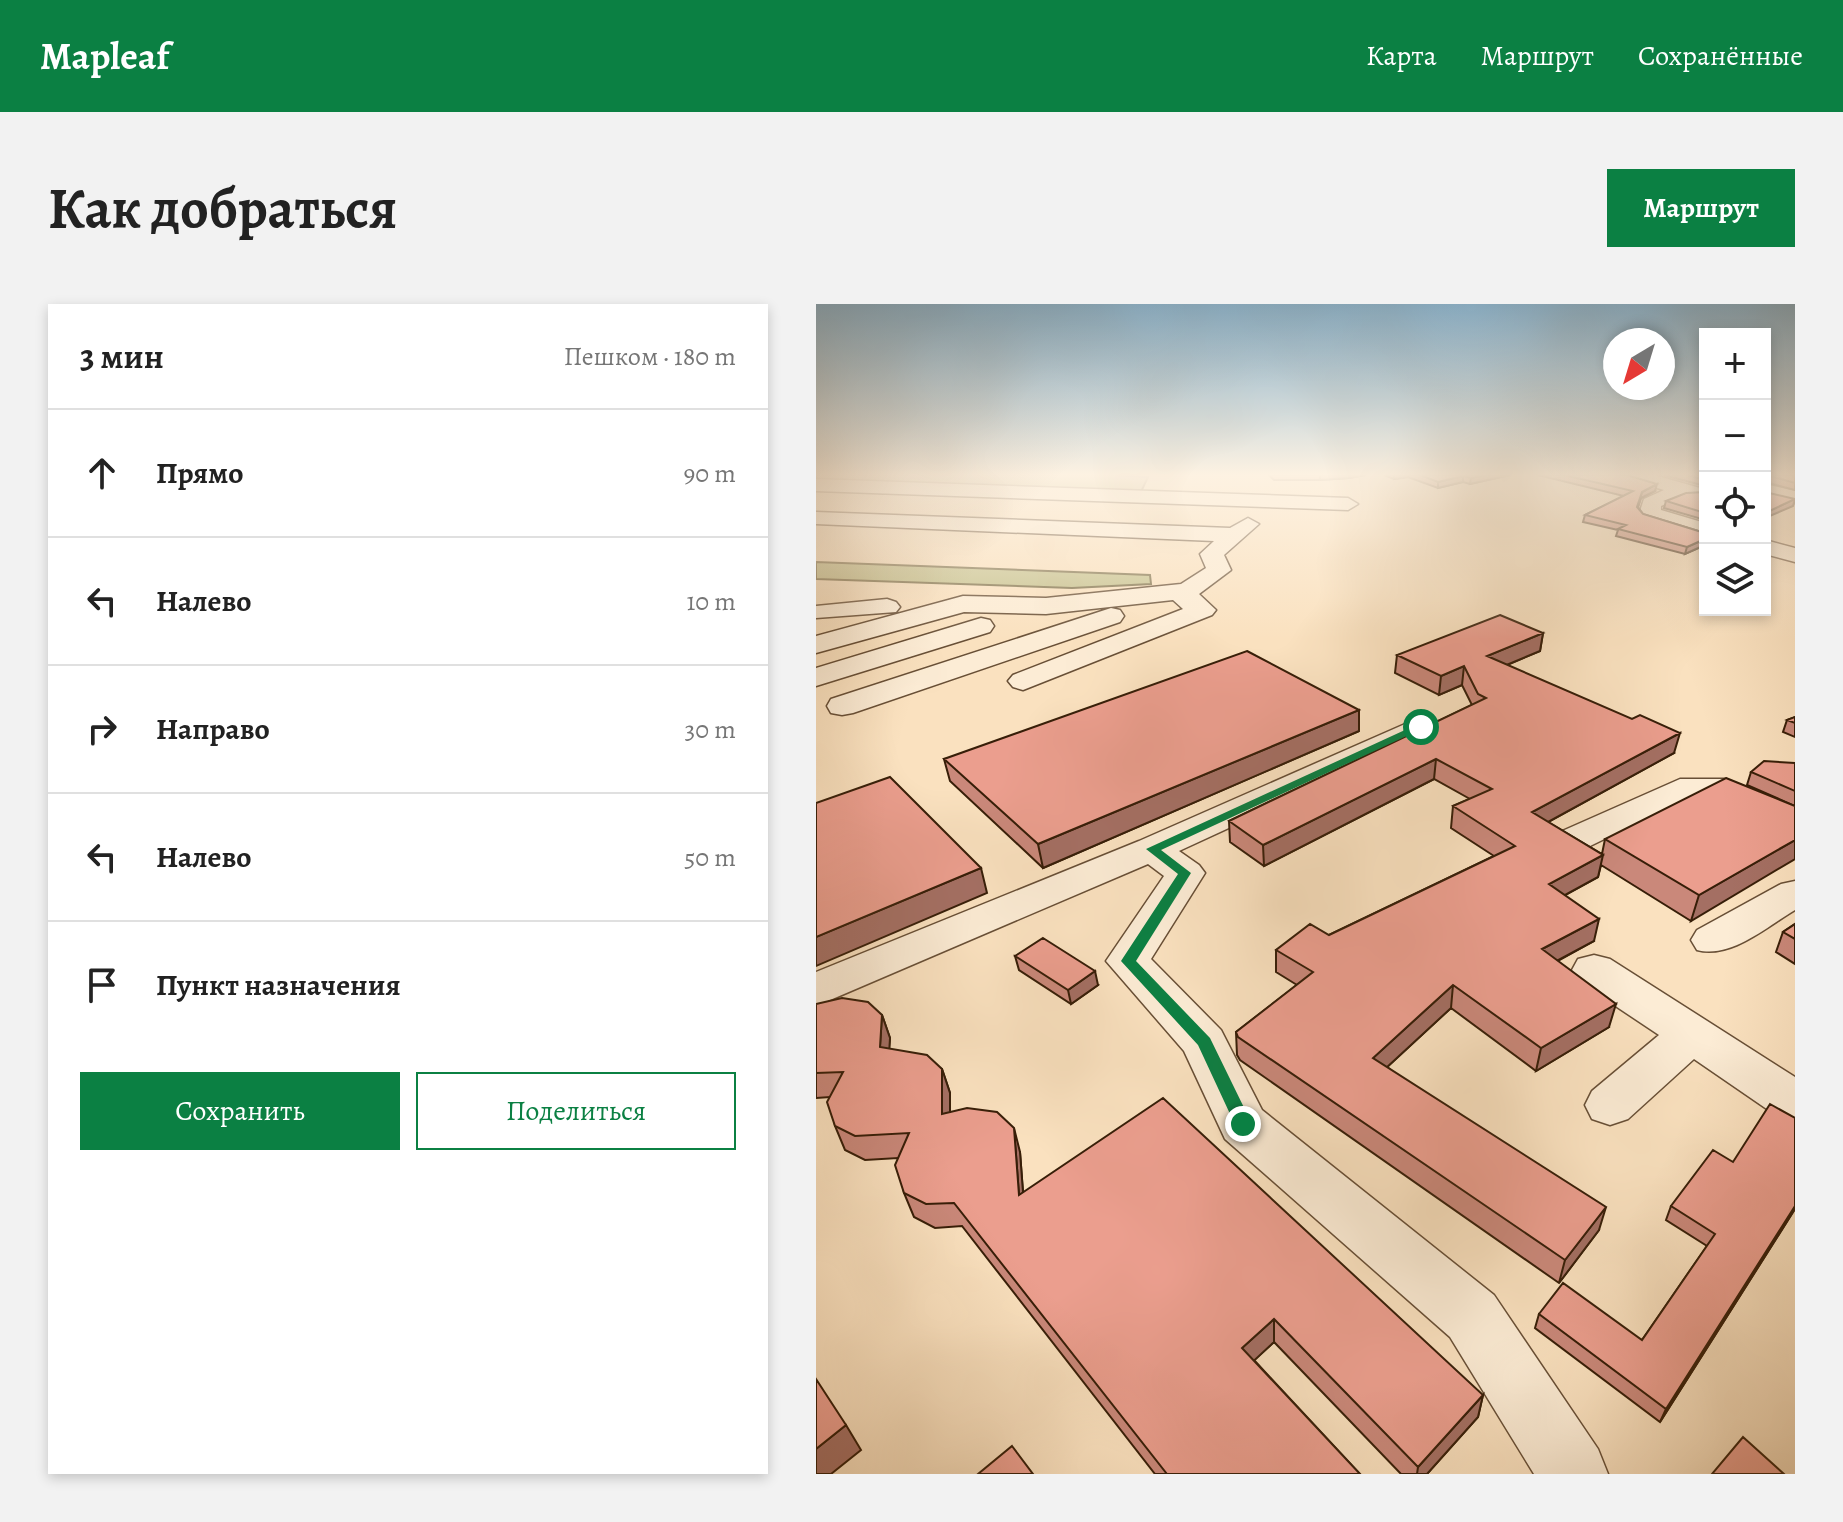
<!DOCTYPE html>
<html lang="ru">
<meta charset="utf-8">
<style>
:root{--surface:#fff;--page:#f2f2f2;--text:#222;--muted:#767676;--line:#e0e0e0;--accent:#0b8043}
body{margin:0;font-family:Alegreya,serif;background:var(--page);color:var(--text)}
.controls{position:absolute;right:24px;top:24px;display:grid;overflow:hidden;border-radius:0px;box-shadow:0 4px 12px #0003}
.controls button{width:72px;height:72px;display:grid;place-items:center;padding:0;border:0;border-bottom:2px solid var(--line);background:var(--surface);color:var(--text);font:40px sans-serif}
.compass{position:absolute;left:787px;top:24px;width:72px;height:72px;border-radius:50%;background:var(--surface);box-shadow:0 4px 12px #0003;rotate:218deg}
.stop{position:absolute;width:24px;height:24px;margin:-18px;border:6px solid #0b8043;border-radius:50%;background:#fff}
.stop.end{background:#0b8043;border-color:#fff;box-shadow:0 2px 8px #0008}
.list{margin:0;padding:0;list-style:none}
h2{display:flex;justify-content:space-between;align-items:center;height:104px;margin:0;padding:0 32px;font-size:34px}
h2 small{font-size:26px;font-weight:400;color:var(--muted)}
.list li{display:grid;grid-template-columns:52px 1fr auto;gap:24px;align-items:center;box-sizing:border-box;height:128px;padding:0 32px;border-top:2px solid var(--line)}
.list b{display:block;font-size:30px;white-space:nowrap}
.list em{font-size:26px;font-style:normal;color:var(--muted)}
.actions{display:flex;gap:16px;padding:24px 32px}
.actions a{flex:1;padding:18px 0;border:2px solid var(--accent);border-radius:0px;text-align:center;font-size:28px;color:var(--accent)}
.actions .main{background:var(--accent);color:#fff}
.icon{flex:none;width:44px;height:44px;fill:none;stroke:currentColor;stroke-width:2;stroke-linecap:round;stroke-linejoin:round}
.map{position:relative;flex:none;width:979px;height:1170px;overflow:hidden;border-radius:0px}
header{display:flex;align-items:center;gap:48px;box-sizing:border-box;height:112px;padding:0 40px;background:var(--accent);color:#fff}
header strong{font-size:38px}
nav{display:flex;gap:44px;margin-inline-start:auto;font-size:28px}
.intro{display:flex;align-items:center;justify-content:space-between;box-sizing:border-box;height:192px;padding:0 48px}
h1{margin:0;font-size:56px}
.button{padding:20px 36px;border-radius:0px;background:var(--accent);color:#fff;font-size:28px;font-weight:700}
main{display:flex;gap:48px;padding:0 48px}
aside{flex:1;background:var(--surface);border-radius:0px;box-shadow:0 4px 12px #0003}
.map>svg:first-child{display:block}
.green{fill:#c5c18d;stroke:#7e704a;stroke-width:2}
.lines{fill:none;stroke-linecap:round;stroke-linejoin:round}
.minor-casing{stroke:#684f36;stroke-width:3}
.minor{fill:#fcecd5;fill-rule:evenodd}
.wall{fill:#ca887a;stroke:#371e08;stroke-width:2}
.shaded-wall{fill:#a46f63;stroke:#371e08;stroke-width:2}
.building{fill:#eb9e8e;stroke:#371e08;stroke-width:2}
.route{fill:#0b8043}
</style>
<header>
<strong>Mapleaf</strong>
<nav><a>Карта</a><a>Маршрут</a><a>Сохранённые</a></nav>
</header>
<div class="intro"><h1>Как добраться</h1><a class="button">Маршрут</a></div>
<main>
<aside>
<h2>3 мин<small>Пешком · 180 m</small></h2>
<ul class="list">
<li><svg class="icon" aria-label="ahead" viewBox="0 0 24 24"><path d="M12 20V5M6 11l6-6 6 6"/></svg><div><b>Прямо</b></div><em>90 m</em></li>
<li><svg class="icon" aria-label="left" viewBox="0 0 24 24"><path d="M17 20v-9H6M10 6l-5 5 5 5"/></svg><div><b>Налево</b></div><em>10 m</em></li>
<li><svg class="icon" aria-label="right" viewBox="0 0 24 24"><path d="M7 20v-9h11M14 6l5 5-5 5"/></svg><div><b>Направо</b></div><em>30 m</em></li>
<li><svg class="icon" aria-label="left" viewBox="0 0 24 24"><path d="M17 20v-9H6M10 6l-5 5 5 5"/></svg><div><b>Налево</b></div><em>50 m</em></li>
<li><svg class="icon" aria-label="arrive" viewBox="0 0 24 24"><path d="M6 21V4h12l-3 4 3 4H6"/></svg><div><b>Пункт назначения</b></div></li>
</ul>
<div class="actions"><a class="main">Сохранить</a><a>Поделиться</a></div>
</aside>
<div class="map">
<svg width="979" height="1170" viewBox="0 0 979 1170">
<rect width="100%" height="100%" fill="#fae1bf"/>
<filter id="stains"><feTurbulence type="fractalNoise" baseFrequency=".0025" numOctaves="4"/><feColorMatrix values="0 0 0 0 .2 0 0 0 0 .09 0 0 0 0 .02 0 0 0 .5 -.17"/></filter>
<radialGradient id="worn" r=".72"><stop offset=".6" stop-color="#630" stop-opacity="0"/><stop offset="1" stop-color="#630" stop-opacity=".3"/></radialGradient>
<path class="green" d="M0 171H296L332 173 324 190 168 189 129 179 66 190 44 184 0 179Z
M0 258 334 271 335 280 256 284 0 275Z"/>
<g class="lines">
<defs>
<path id="minor" d="M809 171H838L884 184 887 188 884 192H868L845 202V206L889 219V233L827 214 823 210 828 195 848 186 811 175Z
M0 175 532 194 542 200 532 206 0 187Z
M949 180 979 187V199L949 192Z
M0 208 414 224 432 214 443 220 408 251 415 266 383 290 400 306 396 311 207 386 197 383 192 377 197 371 367 305 357 296 230 310 148 308 0 349V332L147 292 230 294 365 280 390 264 384 250 398 237 0 220Z
M949 236 979 244V258L949 250Z
M71 295 80 298 84 303 80 308 0 314V302Z
M295 304 304 306 308 312 304 318 37 409 26 411 15 409 11 402 15 395Z
M165 314 174 316 178 322 174 328 0 382V364Z
M605 413 616 416 621 423 616 430 363 547 383 561 389 569 335 655 405 726 446 806 678 991 782 1145 792 1170H718L634 1033 409 835 368 747 290 657 348 572 332 560 0 702V668L323 537Z
M864 475H909L979 503V527L903 495H870L770 544 757 547 744 544 738 536 744 528Z
M979 577V606C950 623 915 655 881 646L875 636 881 626 965 580Z
M778 651 794 655 979 773V818L961 812 878 755 812 815 794 821 776 815 769 801 776 787 843 731 762 677 756 666 762 655Z"/>
</defs>
<use href="#minor" class="minor-casing"/>
<use href="#minor" class="minor"/>
</g>
<path class="wall" d="M453 171H550L533 174 504 176H458Z
M568 171H694L654 180 647 178 622 184 592 173 578 175Z
M722 171H811L839 187 825 194 822 203 827 210 889 229V241L869 250 800 232 802 226 767 218 769 211 808 192Z
M848 171H889V216L848 204 850 197 888 188 889 186 885 181Z
M949 171H979V186L949 178Z
M727 329 724 347 691 361 858 449 732 518 786 550 789 535 979 502 875 617 785 561 782 573 749 591 778 637 742 657 793 723 720 767 635 704 571 763 783 926 743 979 424 756 421 751 420 728 481 681 460 668V646L513 631 678 552 635 524 637 502 654 495 618 475 448 562 414 538 413 517 656 401 646 381 623 391 579 369 581 351Z
M979 413V433L967 428 971 416Z
M543 427 227 564 134 477 128 455Z
M979 459V502L931 481 935 468Z
M979 620V660L960 648 967 628Z
M199 652 282 681 255 700 203 666Z
M0 700 66 711 74 734 73 745 126 765 134 789V808L204 848 207 888 667 1091 662 1113 611 1170H585L458 1038 438 1056 544 1170H339L146 922 119 924 98 913 88 889 82 854 49 856 29 846 19 822 14 793 0 794Z
M855 902 979 905 844 1118 719 1024 723 1010 826 1036 891 942 850 916Z"/>
<path class="shaded-wall" d="M504 171H550L533 174 504 176Z
M578 171H592V173L578 175Z
M670 171H694L654 180 655 174Z
M647 172V178L622 184V178Z
M841 180 839 187 825 194 820 209 826 188Z
M979 195 977 202 949 214V209Z
M889 235V241L869 250 871 243Z
M727 329 724 347 669 370 671 352Z
M648 362 646 381 623 391 625 372Z
M543 406V427L227 564 222 540Z
M864 429 858 449 712 529 716 508Z
M620 455 618 475 448 562 447 541Z
M979 536V555L875 617 883 591Z
M787 551 782 573 729 602 733 580Z
M165 564 171 589 0 662V633Z
M783 615 778 637 722 667 726 645Z
M279 667 282 681 255 700 252 686Z
M637 681 635 704 556 777 557 754Z
M800 700 793 723 720 767 725 744Z
M66 711 74 734 72 767 64 743Z
M126 765 134 789V834L126 810Z
M198 824 204 848 209 915 203 891Z
M979 902V905L844 1118 850 1105Z
M790 903 783 926 743 979 749 956Z
M458 1015V1038L428 1066 426 1044Z
M667 1091 662 1113 611 1170H601L602 1163Z
M30 1121 45 1146 15 1170H0V1145Z"/>
<path class="building" d="M604 171H670L655 174 647 172 622 178Z
M748 171H811L841 180 826 188 821 203 827 210 889 229V235L871 243 802 225 810 221 769 211 817 187Z
M871 171H889V179L886 175Z
M949 171H979V179L951 171 949 173Z
M889 186V209L850 197 870 189 888 188Z
M949 188 979 195 949 209Z
M684 311 727 329 671 352 816 415 824 411 864 429 716 508 787 551 733 580 783 615 726 645 800 700 725 744 637 681 557 754 790 903 749 956 422 733 420 728 497 668 460 646 494 620 513 631 699 542 637 502 676 485 620 455 447 541 413 517 670 394 662 390 648 362 625 372 581 351Z
M431 347 543 406 222 540 128 455Z
M979 413V419L971 416Z
M948 457 979 459V487L935 468Z
M74 473 165 564 0 633V499Z
M910 474 979 502V536L883 591 789 535Z
M979 620V635L967 628Z
M227 634 279 667 252 686 199 652Z
M26 694 52 698 66 711 64 743 111 751 126 765V810L151 804 181 808 198 824 203 891 347 794 667 1091 602 1163 458 1015 426 1044 544 1170H351L138 899 110 900 88 889 79 861 93 829 39 832 19 822 11 798 27 768 0 769V700Z
M954 800 979 814V902L850 1105 723 1010 747 979 826 1036 899 930 855 902 897 846 917 858Z
M0 1075 30 1121 0 1145Z
M927 1133 968 1170H896Z
M196 1142 217 1170H162Z"/>
<linearGradient id="sky" x2="0" y2="1"><stop stop-color="#8bb7d4"/><stop offset="0.51" stop-color="#fdf2e2"/><stop offset="1" stop-color="#fdf2e2" stop-opacity="0"/></linearGradient>
<rect width="979" height="335" fill="url(#sky)"/>
<path class="route" d="M602 420 610 423 345 546 375 569 320 657 394 734 436 820 433 825H421L382 741 305 657 362 570 330 545Z"/>
<rect width="100%" height="100%" filter="url(#stains)"/>
<rect width="100%" height="100%" fill="url(#worn)"/>
</svg>
<div class="controls">
<button>+</button>
<button>−</button>
<button><svg class="icon" aria-label="locate" viewBox="0 0 24 24"><circle cx="12" cy="12" r="6"/><path d="M12 2v4M12 18v4M2 12h4M18 12h4"/></svg></button>
<button><svg class="icon" aria-label="layers" viewBox="0 0 24 24"><path d="M12 4l9 5-9 5-9-5zM3 14l9 5 9-5"/></svg></button>
</div>
<svg class="compass" viewBox="-18 -18 36 36"><path d="M0-13l5 13h-10z" fill="#e53935"/><path d="M0 13l5-13h-10z" fill="#767676"/></svg>
<div class="stop" style="left:605px;top:423px"></div>
<div class="stop end" style="left:427px;top:820px"></div>
</div>
</main>
